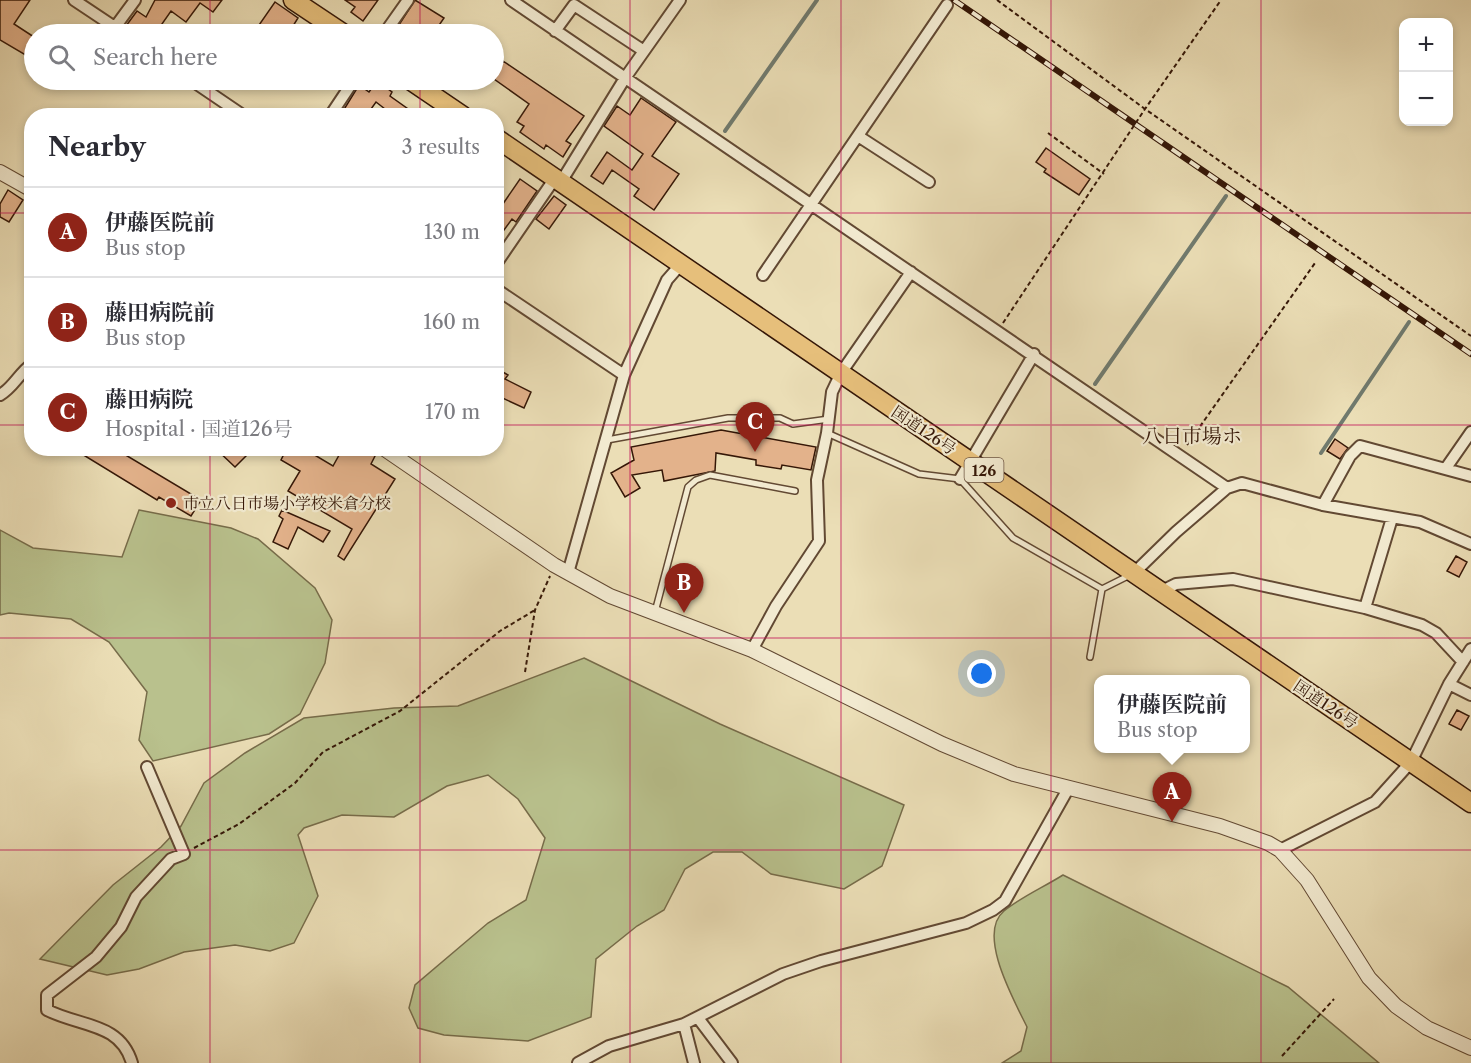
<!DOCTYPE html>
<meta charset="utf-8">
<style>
:root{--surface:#fff;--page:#f7f7f7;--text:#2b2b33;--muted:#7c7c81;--line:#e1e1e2;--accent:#8f2418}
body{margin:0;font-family:"Libre Caslon Text","Noto Serif JP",serif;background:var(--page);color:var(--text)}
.controls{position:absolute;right:18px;top:18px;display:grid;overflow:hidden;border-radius:12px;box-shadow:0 3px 9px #0003}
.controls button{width:54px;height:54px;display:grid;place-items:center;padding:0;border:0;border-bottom:2px solid var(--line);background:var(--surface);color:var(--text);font:30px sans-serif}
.you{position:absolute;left:982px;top:674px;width:21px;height:21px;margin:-15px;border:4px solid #fff;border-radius:50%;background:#1a73e8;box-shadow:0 0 0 9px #1a73e833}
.badge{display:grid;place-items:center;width:39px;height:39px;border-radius:50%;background:var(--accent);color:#fff;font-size:20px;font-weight:700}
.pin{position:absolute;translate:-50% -50px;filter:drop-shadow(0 2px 3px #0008)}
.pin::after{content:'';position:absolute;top:32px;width:21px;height:18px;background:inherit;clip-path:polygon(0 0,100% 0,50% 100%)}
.popup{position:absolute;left:1094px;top:675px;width:156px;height:78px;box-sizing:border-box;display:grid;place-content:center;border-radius:12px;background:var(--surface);filter:drop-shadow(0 2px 4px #0005);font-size:20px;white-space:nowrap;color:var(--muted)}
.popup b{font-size:22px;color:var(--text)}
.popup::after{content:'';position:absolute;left:50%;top:100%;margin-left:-12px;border:12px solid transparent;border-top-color:var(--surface)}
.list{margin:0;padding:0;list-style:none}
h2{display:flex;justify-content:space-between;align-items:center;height:78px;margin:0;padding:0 24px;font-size:26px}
h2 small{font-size:20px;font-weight:400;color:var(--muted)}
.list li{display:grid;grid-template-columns:39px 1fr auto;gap:18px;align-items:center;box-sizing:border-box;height:90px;padding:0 24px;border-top:2px solid var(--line)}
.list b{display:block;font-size:22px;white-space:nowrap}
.list p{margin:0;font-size:20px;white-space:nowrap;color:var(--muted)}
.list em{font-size:20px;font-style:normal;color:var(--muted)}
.icon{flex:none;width:33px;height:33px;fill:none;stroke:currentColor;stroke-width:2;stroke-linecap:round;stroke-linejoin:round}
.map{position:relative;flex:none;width:1471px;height:1063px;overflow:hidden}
.search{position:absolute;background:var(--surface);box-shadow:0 3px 9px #0003;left:24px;top:24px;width:480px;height:66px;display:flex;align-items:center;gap:15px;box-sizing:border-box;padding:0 21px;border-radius:33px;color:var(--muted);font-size:22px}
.panel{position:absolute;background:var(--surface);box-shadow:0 3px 9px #0003;left:24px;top:108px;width:480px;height:348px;border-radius:24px}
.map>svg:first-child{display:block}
.green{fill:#b9c18d;stroke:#776c4a;stroke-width:1.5}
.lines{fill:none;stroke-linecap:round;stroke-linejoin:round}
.stream{stroke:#707a6e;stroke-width:4}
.building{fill:#e3b28b;stroke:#351707;stroke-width:1.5}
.service-casing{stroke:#624933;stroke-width:8}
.minor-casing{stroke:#624933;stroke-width:14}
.tertiary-casing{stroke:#624933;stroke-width:16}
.trunk-casing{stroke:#351707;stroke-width:21}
.path{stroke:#351707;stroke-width:2;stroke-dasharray:4.5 3;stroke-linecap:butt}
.service{stroke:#f2ead0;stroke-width:5}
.minor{stroke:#f2ead0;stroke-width:10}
.tertiary{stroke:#f2ead0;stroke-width:14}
.trunk{stroke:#e6bf7b;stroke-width:18}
.rail-casing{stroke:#351707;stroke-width:6}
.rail{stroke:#f2ead0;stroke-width:4;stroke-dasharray:11;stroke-linecap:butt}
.grid{fill:none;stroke:#c2185b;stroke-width:1.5;stroke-opacity:0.55}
.poi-dot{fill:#8f2418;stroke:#f2ead0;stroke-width:2}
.labels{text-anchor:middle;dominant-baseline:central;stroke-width:4.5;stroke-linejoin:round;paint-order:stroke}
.shield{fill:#f2ead0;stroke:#6e5643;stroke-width:1.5}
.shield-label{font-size:15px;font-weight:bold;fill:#351707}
.street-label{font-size:16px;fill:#351707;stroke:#f2ead0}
.poi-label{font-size:16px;fill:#351707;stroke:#f2ead0;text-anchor:start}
.quarter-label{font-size:20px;fill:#351707;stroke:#f2ead0}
</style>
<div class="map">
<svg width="1471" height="1063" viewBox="0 0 1471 1063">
<rect width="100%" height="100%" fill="#ebdeb6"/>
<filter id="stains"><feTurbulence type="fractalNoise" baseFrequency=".00333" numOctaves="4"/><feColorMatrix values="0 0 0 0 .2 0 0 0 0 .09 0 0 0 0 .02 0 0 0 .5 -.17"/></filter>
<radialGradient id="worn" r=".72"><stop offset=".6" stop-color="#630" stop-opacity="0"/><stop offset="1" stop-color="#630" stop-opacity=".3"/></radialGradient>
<path class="green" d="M139 510 231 528 258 539 315 588 332 620 325 663 300 714 269 734 153 761 139 740 147 692 109 642 71 619 9 613 0 615V530L33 548 122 557Z
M584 658 720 724 904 805 882 866 844 889 771 874 742 852H713L685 869 664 910 637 926 596 959 591 1017 528 1041 444 1035 418 1028 409 1008 415 985 488 923 526 900 545 838 518 799 488 775 447 786 394 817 342 815 304 828 298 835 318 896 294 943 270 951 235 945 184 952 139 969 107 975 40 959 113 885 161 847 181 826 204 783 245 753 304 718 394 708 458 706Z
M1063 875 1288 987 1379 1063H1002L1021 1051 1027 1027C1015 1002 976 934 1004 911 1021 897 1044 887 1063 875Z"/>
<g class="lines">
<path class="stream" d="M725 131 817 0
M1095 384 1226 196
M1321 453 1409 322"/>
</g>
<path class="building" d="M0 0H30L14 24 34 37V60L0 40Z
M155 0H222L213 12 200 3 186 22 171 11 155 34H134L126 26 137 11 146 17Z
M345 0H378L363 21 351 12 355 7Z
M415 0 444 18 433 34H393Z
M275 2 298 18 290 31 284 27 279 34H272L259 25Z
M503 61 584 116 566 141 571 144 563 157 546 145 544 149 520 132 524 126 517 122 529 104 494 79Z
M377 81 392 92 390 96 418 116H394L376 102 366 116H350L343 111 359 85 369 92Z
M641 98 676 122 652 156 679 174 654 210 634 196 639 189 612 170 603 184 591 176 607 152 632 170 643 154 604 126 617 106 630 115Z
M1046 148 1090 179 1079 195 1044 172 1046 169 1036 162Z
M520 179 537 191 516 222 512 219 496 241V214Z
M8 190 23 200 9 222 0 217V204Z
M554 196 566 205 549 229 536 219Z
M496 368 508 375 505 379 531 392 524 408 496 395Z
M721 430 816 447 811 470 782 465 781 469 756 465V460L716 453 715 471 664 481 662 470 632 475 640 488 625 497 611 473 634 460 631 447Z
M1335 439 1348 448 1340 459 1327 451Z
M72 448H114L201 500 191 516 159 497 157 500Z
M215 448H239L246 456 235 467Z
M287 448H303L333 466 343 448H367L376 454 371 464 395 479 344 560 338 556 352 529 288 491 300 471 281 460Z
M282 510 330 531 323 542 298 527 288 549 273 542 283 519 279 516Z
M1456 556 1467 562 1459 577 1447 571Z
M1457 710 1469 716 1461 730 1449 724Z"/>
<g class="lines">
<defs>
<path id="service" d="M24 184 32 172
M827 433 919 474 960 479 1013 538 1102 589
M607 440 728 418H780L793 424 829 419
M1102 589 1130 575
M655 612 688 487 696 480 710 475 795 491
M1090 657 1102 589"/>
<path id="minor" d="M74 0 125 34
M511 0 1227 488
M555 31 574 5 644 51
M110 34 135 0
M384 34 408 0
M191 80 244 116
M75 83 78 80
M330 116 354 80
M858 136 929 182
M561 182 625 78 680 0
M496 264 555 178
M763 275 947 5
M496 289 624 375
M0 395C13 388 19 373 32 364
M1446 468 1471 432
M960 479 1034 354
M1323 505 1350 456 1360 446 1471 476
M568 573 624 375 667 280 681 264
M1134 573 1176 532 1227 488 1242 483 1323 505 1420 522 1471 544
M1160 592 1176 584 1233 579 1365 608 1422 625 1436 633 1463 662
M1365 608 1392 518
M752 650 776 606 819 541 817 480 827 433 832 392 841 373 911 272
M1449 684 1471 695
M1280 850 1375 802 1411 762 1449 684 1471 649
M698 1018 732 1063
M684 1024 694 1063
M132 1063C120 1022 80 1027 47 1010V995L96 957 121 927 136 897 171 859 184 854 147 767
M578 1063 609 1046 684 1024 783 974 821 961 966 923 993 910 1005 901 1068 789"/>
<path id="tertiary" d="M0 172 32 190
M383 448 554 565 610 596 752 650 942 744 1014 774 1220 826 1268 843 1280 850 1307 880 1369 978 1396 1006 1427 1028 1471 1048"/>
<path id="trunk" d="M293 0 344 34
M410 80 463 116
M496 138 1471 803"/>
</defs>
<use href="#service" class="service-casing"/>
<use href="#minor" class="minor-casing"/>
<use href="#tertiary" class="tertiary-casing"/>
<use href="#trunk" class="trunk-casing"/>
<path class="path" d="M997 0 1145 109 1471 336
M1048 133 1104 174
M1003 323 1145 109 1221 0
M1187 445 1315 263
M525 672 535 610 550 576
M194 848 239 824 295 783 323 752 400 711 500 631 535 610
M1282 1056 1334 999"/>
<use href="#service" class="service"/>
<use href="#minor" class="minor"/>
<use href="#tertiary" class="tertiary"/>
<use href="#trunk" class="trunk"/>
<defs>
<path id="rail" d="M954 0 1471 354"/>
</defs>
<use href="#rail" class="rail-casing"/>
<use href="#rail" class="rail"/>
</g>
<path class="grid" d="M210 0V34M420 0V34M630 0V1063M841 0V1063M1051 0V1063M1261 0V1063M210 80V116M420 80V116M0 213H32M496 213H1471M0 425H32M496 425H1471M210 448V1063M420 448V1063M0 638H1471M0 850H1471"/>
<circle class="poi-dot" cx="171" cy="503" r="6"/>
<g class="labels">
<rect class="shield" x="964.5" y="458" width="39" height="24" rx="4.5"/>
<g class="shield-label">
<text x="984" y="470">126</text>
</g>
<g class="street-label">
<text transform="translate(924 430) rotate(34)">国道126号</text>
<text transform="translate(1326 704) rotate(34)">国道126号</text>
</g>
<g class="poi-label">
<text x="183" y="503">市立八日市場小学校米倉分校</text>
</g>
<g class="quarter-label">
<text x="1192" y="436">八日市場ホ</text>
</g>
</g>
<rect width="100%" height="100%" filter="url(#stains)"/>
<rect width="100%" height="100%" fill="url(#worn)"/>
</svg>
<div class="controls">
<button>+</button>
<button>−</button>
</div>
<div class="you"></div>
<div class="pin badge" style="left:1172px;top:822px">A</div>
<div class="popup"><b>伊藤医院前</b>Bus stop</div>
<div class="pin badge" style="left:684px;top:613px">B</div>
<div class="pin badge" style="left:755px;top:452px">C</div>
<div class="search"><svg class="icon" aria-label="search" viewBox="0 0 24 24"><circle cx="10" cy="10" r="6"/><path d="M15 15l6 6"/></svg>Search here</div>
<section class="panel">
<h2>Nearby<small>3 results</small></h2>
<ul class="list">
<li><span class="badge">A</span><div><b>伊藤医院前</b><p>Bus stop</p></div><em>130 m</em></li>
<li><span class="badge">B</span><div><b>藤田病院前</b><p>Bus stop</p></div><em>160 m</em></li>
<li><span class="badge">C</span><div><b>藤田病院</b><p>Hospital · 国道126号</p></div><em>170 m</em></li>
</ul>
</section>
</div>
